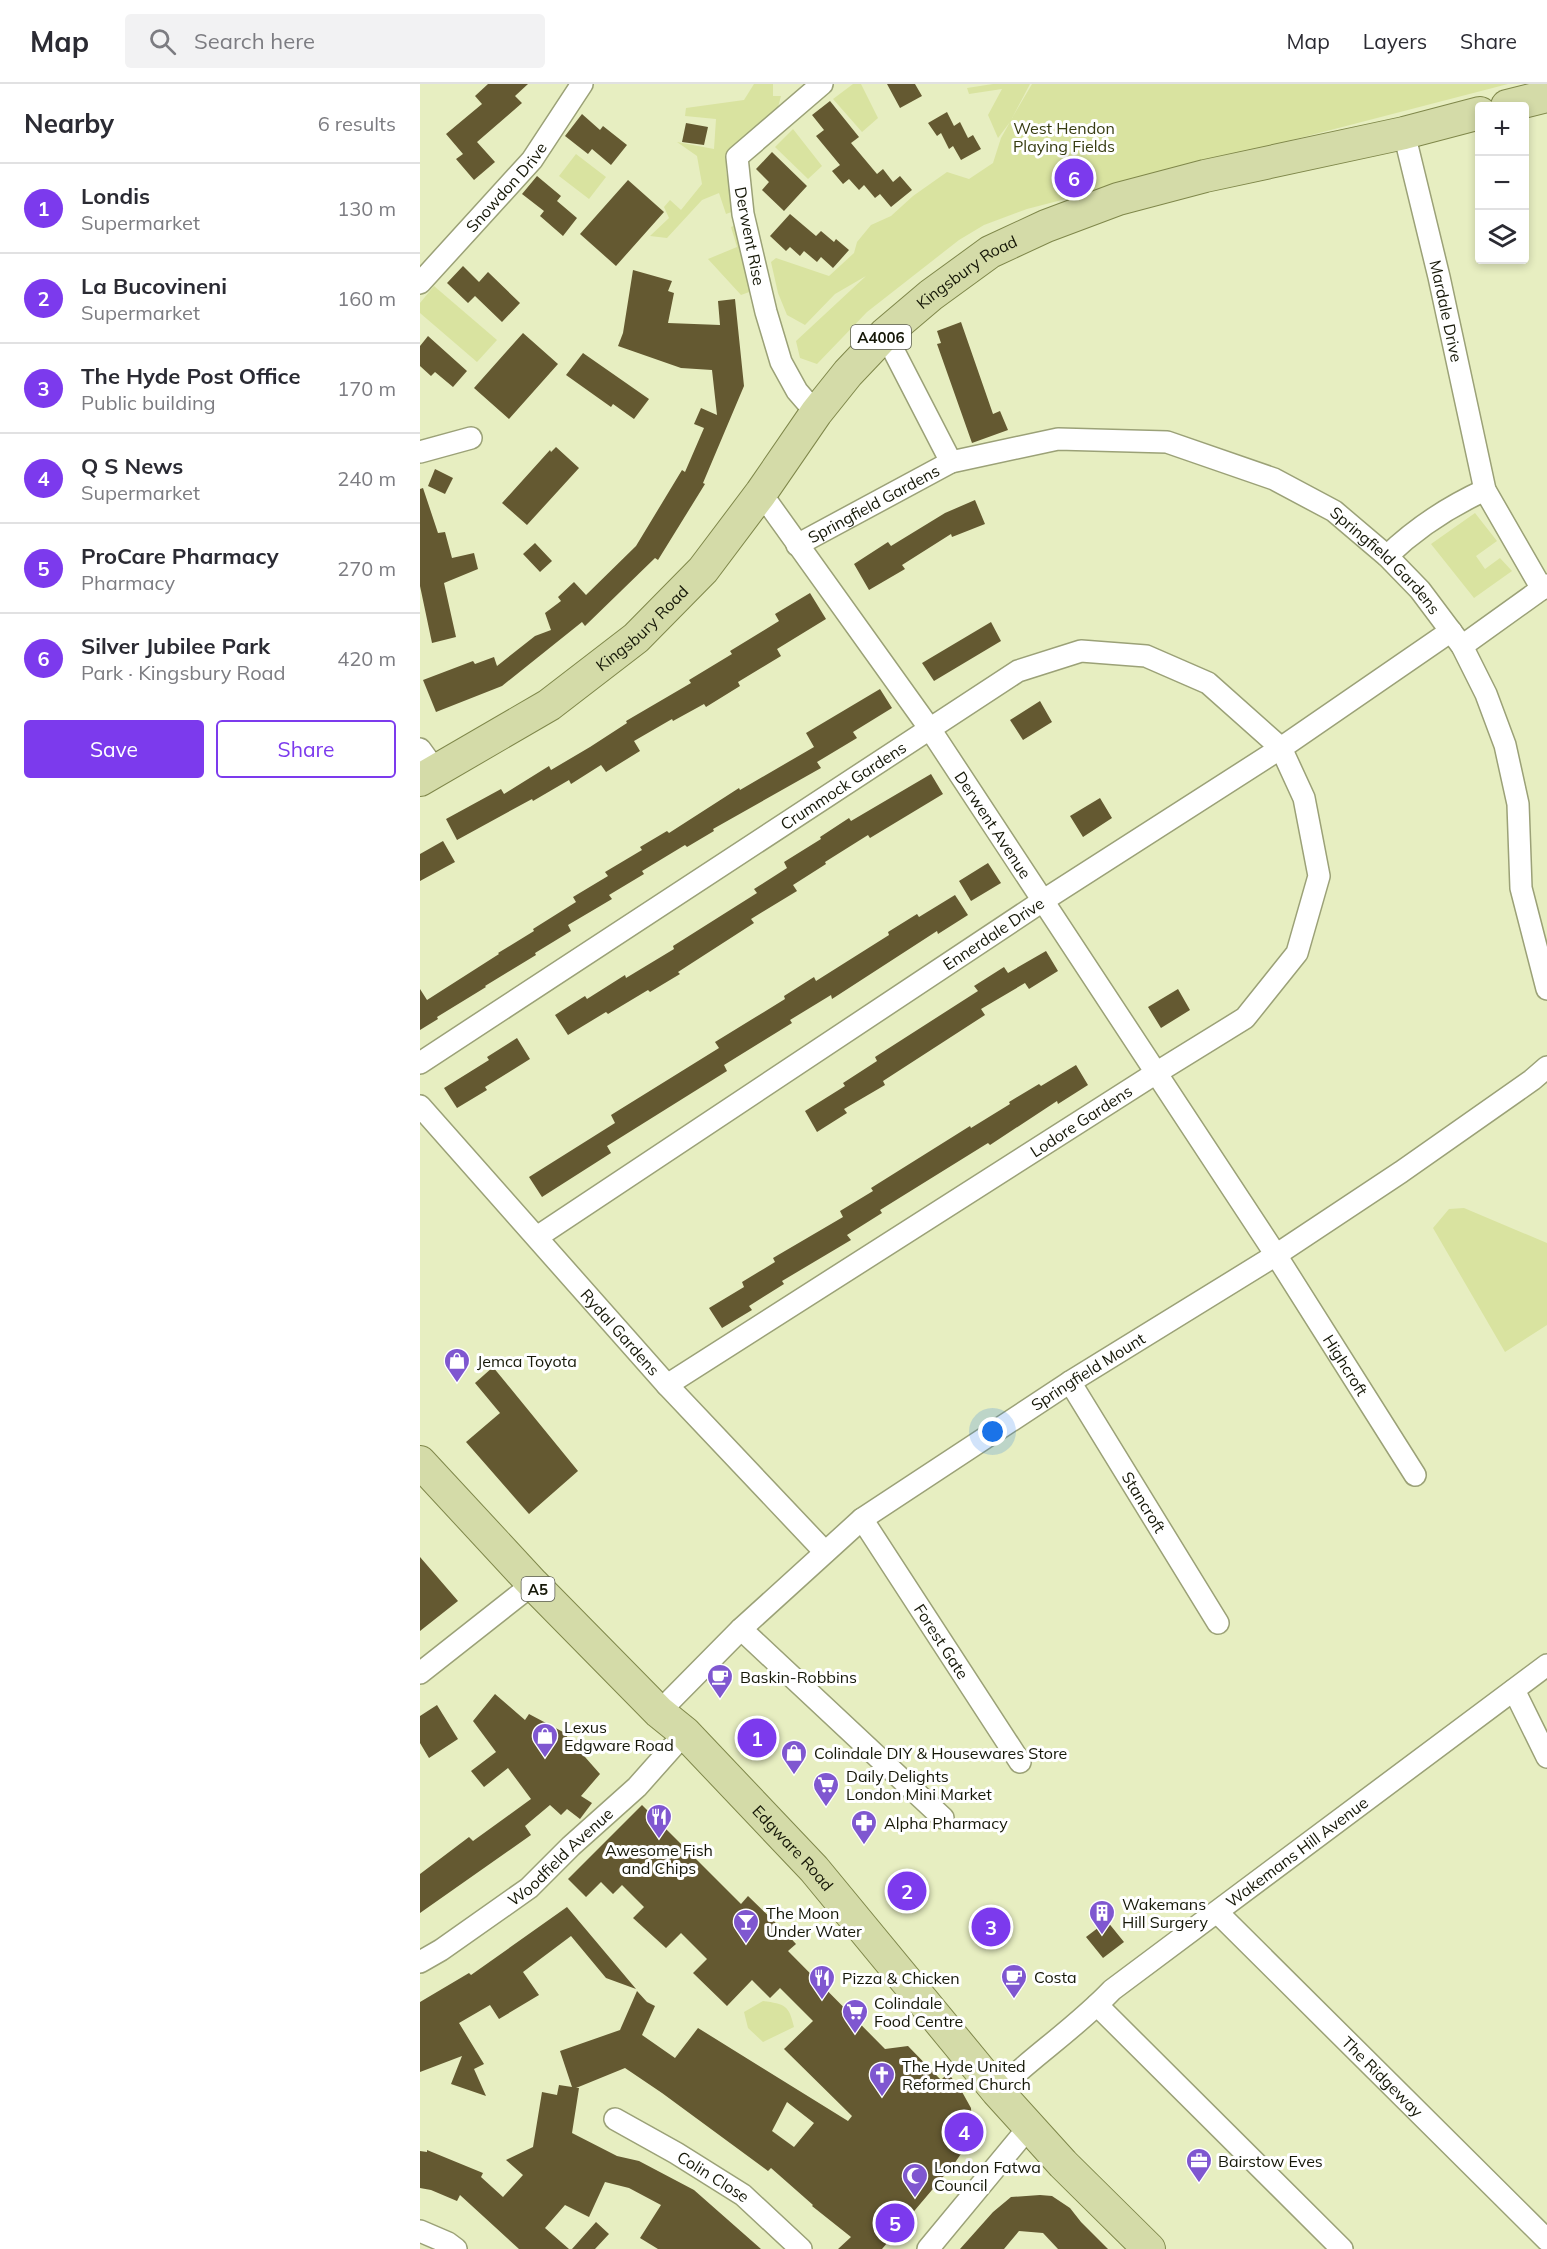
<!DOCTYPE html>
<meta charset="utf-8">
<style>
:root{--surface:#fff;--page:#f2f2f3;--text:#2b2b33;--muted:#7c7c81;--line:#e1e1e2;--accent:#7c3aed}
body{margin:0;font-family:Mulish,sans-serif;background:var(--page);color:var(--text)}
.controls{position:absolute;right:18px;top:18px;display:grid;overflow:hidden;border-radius:6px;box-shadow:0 3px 9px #0003}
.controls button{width:54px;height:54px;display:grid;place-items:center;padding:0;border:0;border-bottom:2px solid var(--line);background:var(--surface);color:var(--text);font:30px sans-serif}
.you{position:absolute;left:573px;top:1348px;width:21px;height:21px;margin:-15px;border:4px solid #fff;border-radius:50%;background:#1a73e8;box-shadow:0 0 0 9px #1a73e833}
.badge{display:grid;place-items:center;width:39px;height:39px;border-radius:50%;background:var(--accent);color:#fff;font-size:20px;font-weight:700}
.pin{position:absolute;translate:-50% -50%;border:3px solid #fff;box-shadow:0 2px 6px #0006}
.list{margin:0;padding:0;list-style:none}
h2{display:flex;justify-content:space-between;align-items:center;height:78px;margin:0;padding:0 24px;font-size:26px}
h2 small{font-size:20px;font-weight:400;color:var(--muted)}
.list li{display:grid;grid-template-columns:39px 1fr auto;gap:18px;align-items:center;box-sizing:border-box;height:90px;padding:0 24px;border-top:2px solid var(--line)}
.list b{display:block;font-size:22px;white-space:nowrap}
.list p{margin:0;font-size:20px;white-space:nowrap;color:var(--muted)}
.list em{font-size:20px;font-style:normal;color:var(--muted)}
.actions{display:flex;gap:12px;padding:18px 24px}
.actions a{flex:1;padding:14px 0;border:2px solid var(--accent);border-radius:6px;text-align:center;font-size:21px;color:var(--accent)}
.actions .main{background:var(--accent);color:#fff}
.icon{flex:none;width:33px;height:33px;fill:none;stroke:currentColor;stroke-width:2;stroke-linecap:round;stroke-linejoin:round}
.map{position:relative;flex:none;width:1127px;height:2165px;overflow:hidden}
header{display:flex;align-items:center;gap:36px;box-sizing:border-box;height:84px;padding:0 30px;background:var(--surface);border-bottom:2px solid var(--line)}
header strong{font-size:28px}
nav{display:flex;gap:33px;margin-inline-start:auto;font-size:21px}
.search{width:420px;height:54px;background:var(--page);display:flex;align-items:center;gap:15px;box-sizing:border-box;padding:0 21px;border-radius:6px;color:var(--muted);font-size:22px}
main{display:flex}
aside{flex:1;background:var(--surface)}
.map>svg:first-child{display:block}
.green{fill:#d9e3a0}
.building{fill:#645931;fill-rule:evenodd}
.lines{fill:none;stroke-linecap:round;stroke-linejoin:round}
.street-casing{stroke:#9ba177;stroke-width:24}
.primary-casing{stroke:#7f874a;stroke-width:34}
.street{stroke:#fff;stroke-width:21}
.primary{stroke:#d4dba8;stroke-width:32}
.labels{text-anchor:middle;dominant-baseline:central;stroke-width:6;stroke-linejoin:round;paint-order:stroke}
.shield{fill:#fff;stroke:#5b5d51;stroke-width:1.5}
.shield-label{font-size:15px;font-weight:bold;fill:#151707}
.park-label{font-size:16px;fill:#373c11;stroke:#fff}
.street-label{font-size:16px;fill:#151707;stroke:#fff}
.poi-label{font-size:16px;fill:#151707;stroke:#fff;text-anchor:start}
</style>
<header>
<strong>Map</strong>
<div class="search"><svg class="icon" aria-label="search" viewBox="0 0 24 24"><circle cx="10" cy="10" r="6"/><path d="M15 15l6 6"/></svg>Search here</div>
<nav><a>Map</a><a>Layers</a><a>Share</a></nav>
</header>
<main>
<aside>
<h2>Nearby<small>6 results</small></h2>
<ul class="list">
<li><span class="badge">1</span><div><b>Londis</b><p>Supermarket</p></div><em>130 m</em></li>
<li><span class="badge">2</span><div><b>La Bucovineni</b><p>Supermarket</p></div><em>160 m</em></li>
<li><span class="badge">3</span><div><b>The Hyde Post Office</b><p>Public building</p></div><em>170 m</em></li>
<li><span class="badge">4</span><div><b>Q S News</b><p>Supermarket</p></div><em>240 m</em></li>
<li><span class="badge">5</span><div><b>ProCare Pharmacy</b><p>Pharmacy</p></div><em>270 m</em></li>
<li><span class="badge">6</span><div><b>Silver Jubilee Park</b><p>Park · Kingsbury Road</p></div><em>420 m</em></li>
</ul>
<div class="actions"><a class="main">Save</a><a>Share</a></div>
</aside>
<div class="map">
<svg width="1127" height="2165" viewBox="0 0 1127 2165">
<rect width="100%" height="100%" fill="#e7eec1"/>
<path class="green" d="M334 0H353V12H361L357 27 306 71V88L317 126 306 130 299 109 282 116 247 154 230 152 249 134 244 123 250 116 261 126 282 100 277 72 257 58 294 65 296 35 265 32 266 24 324 16Z
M433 0H441L458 34 442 48 413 15Z
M573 0H610L592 34 612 0H1088L607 125 564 141 539 156 447 228 397 280 380 274 376 257 446 192 415 210 385 241 367 231 358 209 351 178 356 174 409 192 434 169 437 158 451 141 471 132 493 112 527 88 549 95 573 79 581 54 590 38 578 54 568 31 582 5 549 10 547 4Z
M373 45 402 82 388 95 355 63Z
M156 70 186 93 169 115 139 92Z
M319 140 332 207 321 211 288 175 317 163 311 143Z
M14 202 77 256 57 278 0 229V219Z
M1055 429 1077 457 1056 472 1065 485 1080 474 1092 487 1054 514 1011 460Z
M1044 1124 1127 1159V1241L1085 1268 1013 1144 1029 1125Z
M343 1917C365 1920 369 1921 374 1943L343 1958 328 1944 324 1928Z"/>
<path class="building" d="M68 0H108L95 12 102 19 57 58 75 78 54 96 36 75 43 70 26 50 62 20 55 12Z
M467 0H495L502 12 480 24Z
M410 17 439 53 431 59 457 90 463 85 473 98 480 92 492 106 471 123 460 110 455 114 444 101 439 106 429 95 423 100 412 87 420 81 396 52 404 46 392 31Z
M527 28 534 42 540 38 548 54 553 51 561 65 541 76 533 62 529 65 521 49 517 52 508 39Z
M162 30 180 46 183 42 207 61 191 81 172 65 168 70 145 52Z
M266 39 288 43 284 61 262 58Z
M352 68 387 102 364 127 342 106 349 98 336 85Z
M117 92 141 112 137 117 157 134 143 152 120 132 124 127 102 110Z
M208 96 244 128 196 182 160 150Z
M370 130 396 152 401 147 414 158 416 155 429 166 413 184 401 173 397 178 384 167 380 172 370 163 366 167 350 152Z
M43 182 59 198 68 188 100 219 82 238 55 212 48 219 27 199Z
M213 186 252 197 248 207 254 209 248 239 300 241 298 217 315 215 324 302 283 399 285 400 238 476 235 474 165 542 162 538 82 602 16 628 3 596 53 577 55 580 74 573 77 582 115 552 131 546 125 529 141 517 138 513 154 498 166 511 216 462 262 386 265 388 284 344 274 340 281 324 297 331 292 286 261 284 198 262 203 249Z
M541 238 573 330 580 327 588 346 552 359 517 260 521 259 517 247Z
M103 249 138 280 89 335 54 304Z
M8 252 47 287 33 303 15 288 11 292 0 282V262Z
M163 269 229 315 214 335 193 320 191 323 146 291Z
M136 363 159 384 107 441 82 419 130 366 131 368Z
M15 385 33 394 25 410 8 402Z
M3 404 18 449 25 448 32 474 54 469 58 485 24 499 36 553 12 559 0 502V405Z
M555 416 565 440 532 453 531 450 482 481 485 485 449 506 434 480 468 458 471 462 525 429Z
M115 459 132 477 120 488 103 470Z
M390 509 406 535 357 565 361 572 318 598 320 602 286 623 284 620 253 637 252 635 214 657 220 667 186 688 181 681 151 700 149 696 113 717 112 715 37 756 26 735 81 705 84 710 129 682 131 686 170 663 207 639 206 637 271 599 269 596 312 570 310 567 359 537 355 530Z
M571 538 581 557 514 597 502 579Z
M460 605 472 624 433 648 437 654 397 678 401 684 293 745 294 747 267 763 265 761 222 787 224 790 189 811 192 815 148 841 151 847 115 869 116 871 65 902 66 903 17 933 18 935 0 946V905L7 916 79 870 78 869 114 847 113 845 156 818 153 813 188 792 185 788 222 766 220 763 247 747 249 749 319 704 320 706 394 663 386 649Z
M620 617 632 638 603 656 590 636Z
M511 690 523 710 450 754 448 751 405 778 406 780 373 801 377 807 331 835 334 839 258 888 260 890 230 908 228 906 188 930 186 928 148 951 135 931 165 912 167 915 205 891 206 894 254 865 253 862 337 809 334 805 367 784 364 778 401 755 400 753 429 734 431 737Z
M680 714 692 734 663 753 650 732Z
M23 757 35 778 0 797V770Z
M568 779 581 799 551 817 539 797Z
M535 811 548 831 518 850 517 847 412 915 411 911 370 936 372 939 304 981 307 987 187 1062 191 1069 122 1113 109 1093 195 1039 191 1031 299 964 295 958 365 915 364 912 394 893 396 897 469 851 468 848 497 830 499 833Z
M626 867 638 887 609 905 605 899 561 925 565 931 463 997 465 1001 424 1025 427 1029 397 1048 385 1027 425 1002 423 999 457 977 455 973 558 907 554 902 584 883 588 889Z
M758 905 770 926 741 944 728 923Z
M97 954 110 975 65 1003 67 1006 37 1024 24 1004 69 976 67 973Z
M656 981 668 1001 638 1020 637 1017 570 1061 568 1059 460 1126 462 1129 427 1151 431 1156 362 1197 364 1200 329 1222 332 1226 302 1244 289 1224 324 1203 322 1198 355 1178 353 1174 423 1133 420 1127 453 1107 451 1104 550 1042 551 1044 590 1020 589 1018 619 1000 621 1002Z
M73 1283 158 1387 109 1430 46 1358 80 1329 55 1299Z
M0 1473 38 1517 0 1547Z
M75 1610 105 1636 109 1630 143 1648 180 1690 161 1712 172 1719 160 1735 147 1725 141 1731 130 1721 105 1742 111 1751 0 1829V1790L49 1753 53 1757 111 1715 88 1684 64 1703 51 1687 76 1668 53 1637Z
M17 1621 38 1655 9 1674 0 1659V1632Z
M222 1721 321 1820 328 1812 365 1848 376 1860 368 1867 465 1965 488 1962 521 1996 528 1989 541 2006 551 2024 552 2044 547 2061 534 2080 462 2165H418L431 2153 392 2122 393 2121 351 2084 348 2087 242 2009 205 1984 156 2004H159L152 2049 197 2072 219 2077 274 2106 341 2165H238L220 2154 241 2121 209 2104 185 2098 169 2133 145 2121 125 2144 149 2165H99L40 2111 37 2117 11 2106 0 2104V2067L7 2068V2066L63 2089 61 2093 83 2113 103 2091 86 2076 113 2063 122 2008 137 2011 139 2001 152 2003 140 1967 200 1946 217 1907 227 1918 235 1922 222 1951 255 1974 278 1944 428 2037 432 2032 364 1965 393 1937 360 1904 350 1914 332 1896 307 1922 273 1889 287 1875 261 1849 246 1864 213 1834 224 1823 202 1801 193 1810 181 1798 166 1813 148 1795ZM367 2018 394 2039 374 2063 352 2047Z
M147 1823 216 1905 186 1894 151 1852 103 1888 119 1911 79 1935 70 1921 39 1939 64 1980 54 1985 66 2012 31 2000 42 1972 0 1988V1918L49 1889 51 1891Z
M687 1837 704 1858 683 1874 666 1853Z
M620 2111 632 2112 650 2124 661 2138 688 2165H638L623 2149 599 2147 584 2165H540L573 2128 591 2113Z
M176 2138 189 2150 175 2165H152Z"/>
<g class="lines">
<defs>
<g id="street">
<path id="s1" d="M984 49 1019 193 1065 406 1122 505"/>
<path id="s2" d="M0 199 112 76 162 0"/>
<path d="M465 250 531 378"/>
<path d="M396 329 377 307 361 278 346 228 323 130 317 73 402 0"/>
<path d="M0 368 51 354"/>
<path id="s3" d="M341 409 510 645 856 1171 995 1391"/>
<path id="s4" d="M377 461 531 378 638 355 747 358 854 395 914 427 967 472 1000 506 1042 562 1066 610 1085 661 1098 720 1101 804 1127 905"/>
<path d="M967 472C995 445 1030 422 1065 406"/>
<path d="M1042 562 1127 501"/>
<path d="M0 665 16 687"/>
<path id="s5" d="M0 979 598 587 661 567 726 572 788 599 861 664 884 714 899 792 877 869 825 934 736 989 247 1301"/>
<path id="s6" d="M0 1022 247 1301 405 1468"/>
<path id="s7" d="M117 1153 624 816 861 664 1031 547"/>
<path id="s8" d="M650 1298 798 1539"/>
<path id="s9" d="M442 1435 600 1678"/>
<path d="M321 1545 523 1734"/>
<path d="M0 1589 113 1500"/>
<path d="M1094 1606 1127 1673"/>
<path id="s10" d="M239 1628 321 1545 442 1435 650 1298 856 1171 981 1088 1112 996 1127 983"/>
<path id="s11" d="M798 1829 1127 2156"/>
<path id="s12" d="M0 1878 21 1866 109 1804 151 1762 217 1703 265 1649"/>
<path d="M677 1921 922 2165"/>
<path id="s13" d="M577 2007C613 1972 657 1943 692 1906L1127 1581"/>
<path id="s14" d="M195 2035 256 2069 323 2111 381 2165"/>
<path d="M0 2147 28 2159 36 2165"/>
<path d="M508 2165 609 2043"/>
</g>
<g id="primary">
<path d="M1087 22 1127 12"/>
<path id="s15" d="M0 696 129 621 216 554 283 486 341 409 396 329 428 289 465 250 511 211 570 168 626 142 698 115 785 92 984 49 1060 29"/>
<path id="s16" d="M0 1378 113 1500 239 1628 265 1649 394 1785 577 2007 643 2080 729 2165"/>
</g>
</defs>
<use href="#street" class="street-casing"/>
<use href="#primary" class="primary-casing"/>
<use href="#street" class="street"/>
<use href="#primary" class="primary"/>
</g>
<defs>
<symbol id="shop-pin" viewBox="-11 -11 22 30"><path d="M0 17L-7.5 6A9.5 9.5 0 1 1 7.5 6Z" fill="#7f57d0" stroke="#fff"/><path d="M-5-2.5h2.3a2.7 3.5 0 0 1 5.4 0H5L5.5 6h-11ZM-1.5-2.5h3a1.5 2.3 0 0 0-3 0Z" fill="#fff"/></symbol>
<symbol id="cafe-pin" viewBox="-11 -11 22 30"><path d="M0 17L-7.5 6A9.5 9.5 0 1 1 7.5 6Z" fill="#7f57d0" stroke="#fff"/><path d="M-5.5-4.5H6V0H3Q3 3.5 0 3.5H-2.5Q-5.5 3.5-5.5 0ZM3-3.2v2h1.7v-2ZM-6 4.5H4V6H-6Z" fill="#fff"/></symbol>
<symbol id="supermarket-pin" viewBox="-11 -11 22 30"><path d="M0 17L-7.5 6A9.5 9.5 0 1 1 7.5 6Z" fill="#7f57d0" stroke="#fff"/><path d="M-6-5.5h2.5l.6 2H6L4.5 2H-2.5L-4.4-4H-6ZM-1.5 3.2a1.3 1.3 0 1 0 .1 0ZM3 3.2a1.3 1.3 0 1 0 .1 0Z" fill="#fff"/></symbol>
<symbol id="restaurant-pin" viewBox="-11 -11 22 30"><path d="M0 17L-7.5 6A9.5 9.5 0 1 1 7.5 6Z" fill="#7f57d0" stroke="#fff"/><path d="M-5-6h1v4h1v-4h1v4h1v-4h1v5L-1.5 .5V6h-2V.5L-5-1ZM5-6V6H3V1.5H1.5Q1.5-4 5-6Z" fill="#fff"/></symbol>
<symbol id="pharmacy-pin" viewBox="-11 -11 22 30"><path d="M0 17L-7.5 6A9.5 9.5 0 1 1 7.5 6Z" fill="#7f57d0" stroke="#fff"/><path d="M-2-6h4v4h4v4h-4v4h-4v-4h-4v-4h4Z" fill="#fff"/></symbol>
<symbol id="building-pin" viewBox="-11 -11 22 30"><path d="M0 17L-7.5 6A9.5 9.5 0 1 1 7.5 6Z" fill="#7f57d0" stroke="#fff"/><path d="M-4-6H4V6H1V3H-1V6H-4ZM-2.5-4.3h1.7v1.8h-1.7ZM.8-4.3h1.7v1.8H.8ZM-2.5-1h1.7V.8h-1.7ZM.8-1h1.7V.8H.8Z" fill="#fff"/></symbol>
<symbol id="bar-pin" viewBox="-11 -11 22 30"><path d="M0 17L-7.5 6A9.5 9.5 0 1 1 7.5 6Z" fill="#7f57d0" stroke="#fff"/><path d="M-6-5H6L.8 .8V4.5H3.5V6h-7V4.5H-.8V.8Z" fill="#fff"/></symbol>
<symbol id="church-pin" viewBox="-11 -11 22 30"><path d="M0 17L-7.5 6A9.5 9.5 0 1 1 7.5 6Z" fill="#7f57d0" stroke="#fff"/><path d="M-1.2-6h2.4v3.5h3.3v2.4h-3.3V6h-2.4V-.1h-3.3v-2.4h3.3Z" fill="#fff"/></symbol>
<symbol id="office-pin" viewBox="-11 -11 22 30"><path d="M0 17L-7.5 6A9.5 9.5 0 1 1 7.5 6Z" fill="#7f57d0" stroke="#fff"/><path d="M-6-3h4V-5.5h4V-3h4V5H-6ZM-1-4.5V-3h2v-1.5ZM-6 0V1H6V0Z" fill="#fff"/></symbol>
<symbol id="mosque-pin" viewBox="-11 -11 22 30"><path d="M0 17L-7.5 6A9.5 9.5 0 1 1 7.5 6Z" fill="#7f57d0" stroke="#fff"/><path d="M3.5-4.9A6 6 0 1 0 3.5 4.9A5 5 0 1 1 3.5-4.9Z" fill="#fff"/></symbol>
</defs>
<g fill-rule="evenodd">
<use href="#shop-pin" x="22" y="1262" width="30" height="40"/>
<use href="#cafe-pin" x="285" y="1578" width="30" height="40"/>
<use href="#shop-pin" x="110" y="1637" width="30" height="40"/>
<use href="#shop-pin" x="359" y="1654" width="30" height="40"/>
<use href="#supermarket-pin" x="391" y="1686" width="30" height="40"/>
<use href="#restaurant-pin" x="224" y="1718" width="30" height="40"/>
<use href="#pharmacy-pin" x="429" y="1724" width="30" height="40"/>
<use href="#building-pin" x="667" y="1814" width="30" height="40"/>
<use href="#bar-pin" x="311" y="1823" width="30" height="40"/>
<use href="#cafe-pin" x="579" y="1878" width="30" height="40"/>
<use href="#restaurant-pin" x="387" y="1879" width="30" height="40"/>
<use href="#supermarket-pin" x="420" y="1913" width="30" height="40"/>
<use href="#church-pin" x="447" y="1976" width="30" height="40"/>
<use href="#office-pin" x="764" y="2062" width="30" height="40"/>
<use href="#mosque-pin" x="480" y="2077" width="30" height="40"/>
</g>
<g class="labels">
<g class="shield">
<rect x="431" y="241" width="60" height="24" rx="4.5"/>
<rect x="101.5" y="1493" width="33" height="24" rx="4.5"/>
</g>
<g class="shield-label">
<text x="461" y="253">A4006</text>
<text x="118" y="1505">A5</text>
</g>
<g class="park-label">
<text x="644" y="44">West Hendon<tspan x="644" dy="18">Playing Fields</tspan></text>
</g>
<g class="street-label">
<text stroke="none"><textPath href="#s2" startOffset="129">Snowdon Drive</textPath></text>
<text transform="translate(330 152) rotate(79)">Derwent Rise</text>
<text stroke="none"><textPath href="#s15" startOffset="756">Kingsbury Road</textPath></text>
<text stroke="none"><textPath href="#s1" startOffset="183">Mardale Drive</textPath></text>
<text stroke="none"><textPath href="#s4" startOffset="87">Springfield Gardens</textPath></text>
<text stroke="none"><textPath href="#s4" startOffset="646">Springfield Gardens</textPath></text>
<text stroke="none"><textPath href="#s15" startOffset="270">Kingsbury Road</textPath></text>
<text stroke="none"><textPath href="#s5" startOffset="506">Crummock Gardens</textPath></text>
<text stroke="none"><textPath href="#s3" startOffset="405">Derwent Avenue</textPath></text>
<text stroke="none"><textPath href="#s7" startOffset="548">Ennerdale Drive</textPath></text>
<text transform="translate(661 1037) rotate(-33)">Lodore Gardens</text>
<text stroke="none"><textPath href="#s6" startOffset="302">Rydal Gardens</textPath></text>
<text stroke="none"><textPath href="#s3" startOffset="1050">Highcroft</textPath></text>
<text stroke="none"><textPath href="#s10" startOffset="550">Springfield Mount</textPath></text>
<text stroke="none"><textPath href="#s8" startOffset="141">Stancroft</textPath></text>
<text stroke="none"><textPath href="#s9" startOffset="146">Forest Gate</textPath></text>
<text stroke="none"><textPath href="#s16" startOffset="537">Edgware Road</textPath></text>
<text stroke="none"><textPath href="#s13" startOffset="384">Wakemans Hill Avenue</textPath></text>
<text stroke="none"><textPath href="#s12" startOffset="176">Woodfield Avenue</textPath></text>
<text stroke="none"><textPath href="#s11" startOffset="232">The Ridgeway</textPath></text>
<text stroke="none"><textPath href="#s14" startOffset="114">Colin Close</textPath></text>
</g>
<g class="poi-label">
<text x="57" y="1277">Jemca Toyota</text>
<text x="320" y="1593">Baskin-Robbins</text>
<text x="144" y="1643">Lexus<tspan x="144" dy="18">Edgware Road</tspan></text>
<text x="394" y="1669">Colindale DIY &amp; Housewares Store</text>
<text x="426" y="1692">Daily Delights<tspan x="426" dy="18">London Mini Market</tspan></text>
<text x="464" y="1739">Alpha Pharmacy</text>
<text x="239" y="1766" text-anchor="middle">Awesome Fish<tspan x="239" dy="18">and Chips</tspan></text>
<text x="702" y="1820">Wakemans<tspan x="702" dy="18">Hill Surgery</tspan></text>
<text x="346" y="1829">The Moon<tspan x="346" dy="18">Under Water</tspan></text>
<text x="614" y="1893">Costa</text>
<text x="422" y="1894">Pizza &amp; Chicken</text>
<text x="454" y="1919">Colindale<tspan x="454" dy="18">Food Centre</tspan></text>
<text x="482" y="1982">The Hyde United<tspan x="482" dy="18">Reformed Church</tspan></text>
<text x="798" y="2077">Bairstow Eves</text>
<text x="514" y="2083">London Fatwa<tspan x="514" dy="18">Council</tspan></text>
</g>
</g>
</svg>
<div class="controls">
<button>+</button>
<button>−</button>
<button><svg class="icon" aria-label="layers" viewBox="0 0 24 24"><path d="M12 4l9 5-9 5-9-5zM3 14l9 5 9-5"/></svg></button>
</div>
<div class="you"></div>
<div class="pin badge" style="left:337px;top:1654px">1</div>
<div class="pin badge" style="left:487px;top:1807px">2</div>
<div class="pin badge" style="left:571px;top:1843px">3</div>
<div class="pin badge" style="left:544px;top:2048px">4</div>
<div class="pin badge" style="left:475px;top:2139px">5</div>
<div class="pin badge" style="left:654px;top:94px">6</div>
</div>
</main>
